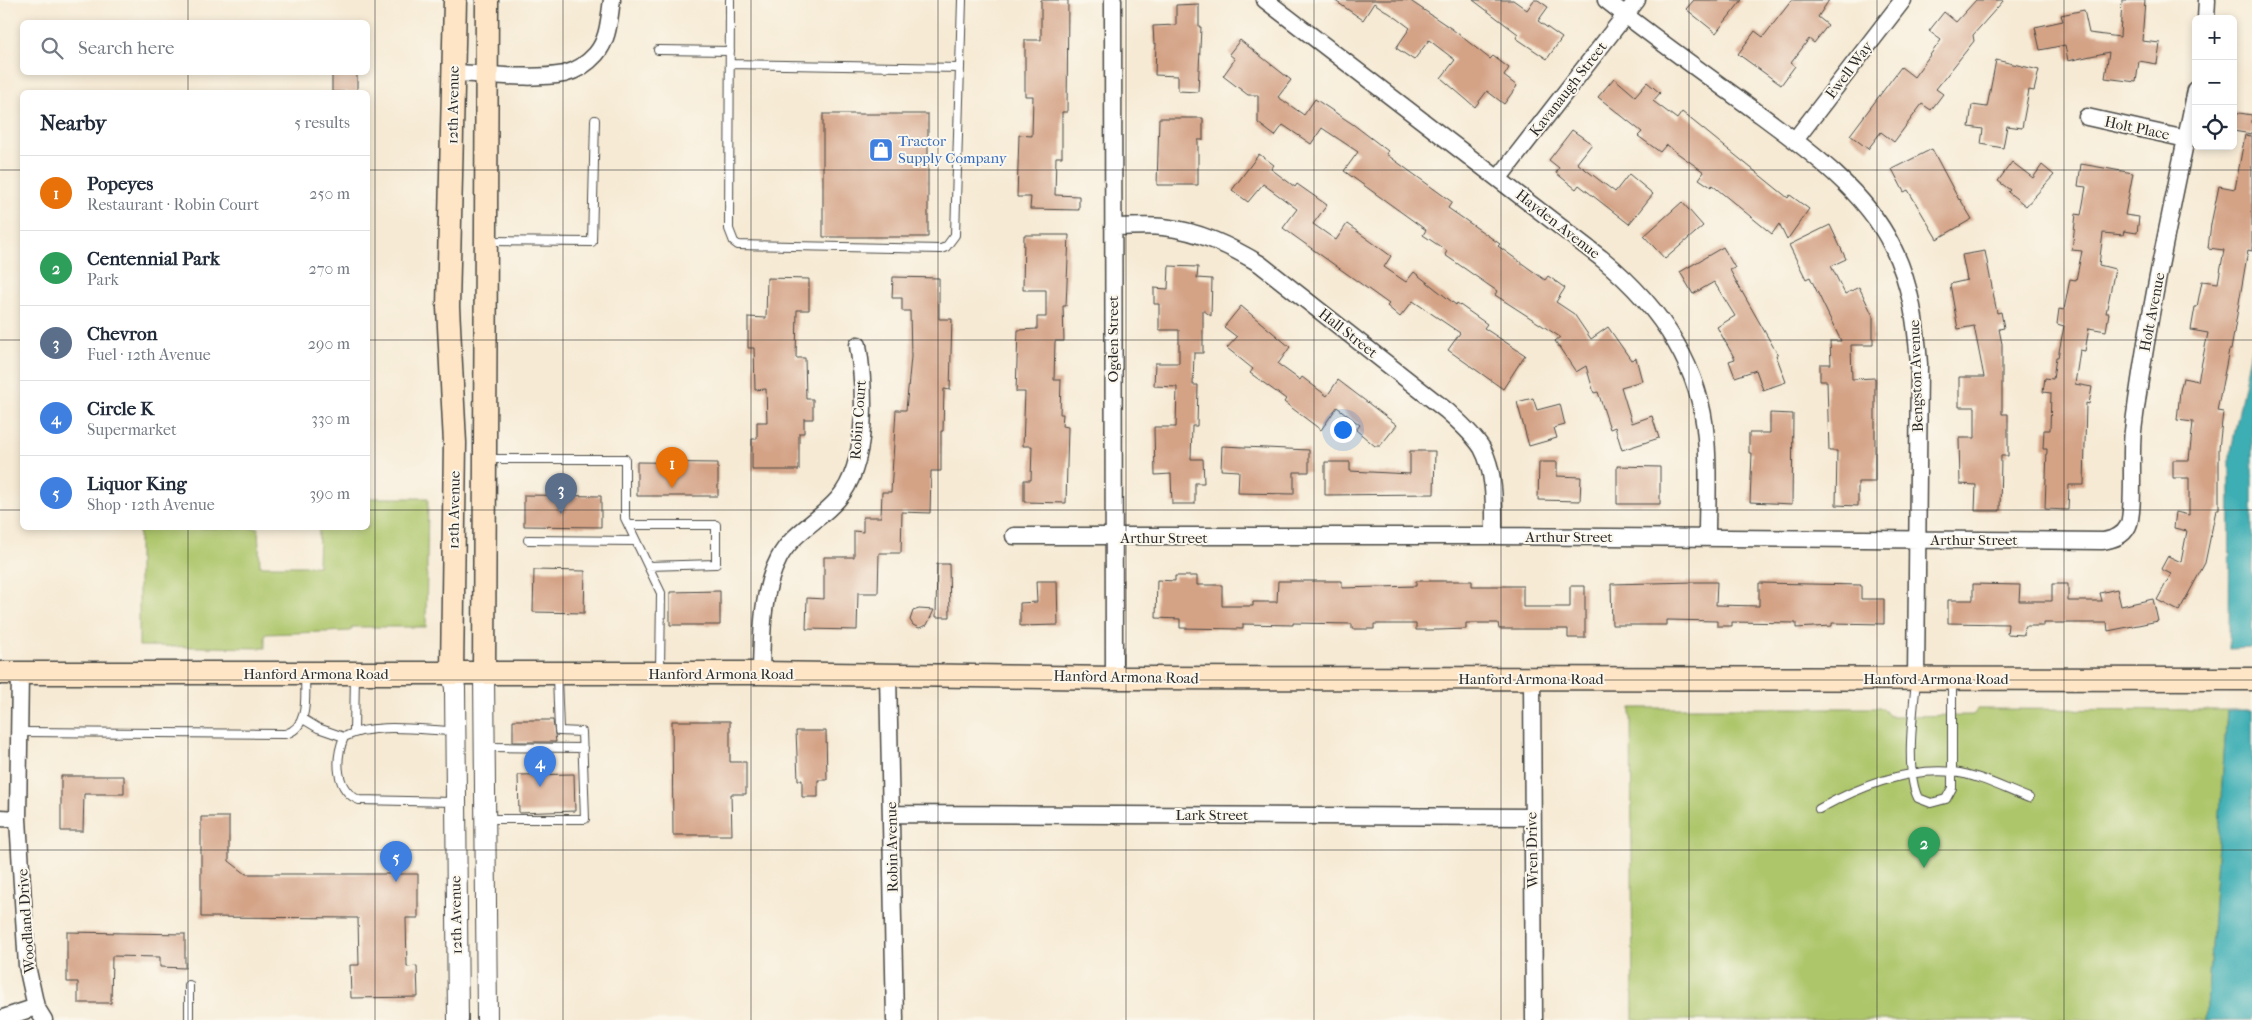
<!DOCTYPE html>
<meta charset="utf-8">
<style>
:root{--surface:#fff;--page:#f2f2f3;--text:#1f2937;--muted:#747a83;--line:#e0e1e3;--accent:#c8321e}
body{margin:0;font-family:"IM FELL French Canon",serif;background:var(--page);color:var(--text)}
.controls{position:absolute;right:15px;top:15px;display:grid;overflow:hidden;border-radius:8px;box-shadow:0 2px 8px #0003}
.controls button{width:45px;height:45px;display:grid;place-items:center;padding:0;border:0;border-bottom:1px solid var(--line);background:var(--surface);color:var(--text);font:25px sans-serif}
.you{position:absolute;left:1342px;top:429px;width:18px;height:18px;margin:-12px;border:4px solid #fff;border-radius:50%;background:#1a73e8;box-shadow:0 0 0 8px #1a73e833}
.badge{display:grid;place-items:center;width:32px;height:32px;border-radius:50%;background:var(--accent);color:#fff;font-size:16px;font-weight:700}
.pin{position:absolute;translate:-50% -41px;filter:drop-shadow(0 1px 2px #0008)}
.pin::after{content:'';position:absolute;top:26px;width:18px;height:15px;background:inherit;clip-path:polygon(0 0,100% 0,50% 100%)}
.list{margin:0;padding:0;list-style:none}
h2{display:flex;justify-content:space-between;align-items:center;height:65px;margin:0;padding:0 20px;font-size:21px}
h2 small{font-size:16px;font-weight:400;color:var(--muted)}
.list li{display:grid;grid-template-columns:32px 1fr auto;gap:15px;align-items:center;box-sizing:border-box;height:75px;padding:0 20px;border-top:1px solid var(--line)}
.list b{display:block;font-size:19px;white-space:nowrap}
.list p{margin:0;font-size:16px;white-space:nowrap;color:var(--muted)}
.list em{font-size:16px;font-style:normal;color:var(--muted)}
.icon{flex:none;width:28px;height:28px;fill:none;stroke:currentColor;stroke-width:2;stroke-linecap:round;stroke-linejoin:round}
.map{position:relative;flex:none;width:2252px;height:1020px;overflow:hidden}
.search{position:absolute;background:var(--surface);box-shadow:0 2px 8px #0003;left:20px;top:20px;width:350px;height:55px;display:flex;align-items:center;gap:12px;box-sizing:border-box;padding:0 18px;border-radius:8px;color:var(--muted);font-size:19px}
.panel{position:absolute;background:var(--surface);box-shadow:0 2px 8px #0003;left:20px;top:90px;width:350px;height:440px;border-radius:8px}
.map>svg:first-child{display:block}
.green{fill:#adc66b;stroke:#6c784b}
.water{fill:#3caeb4;stroke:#346c70}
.building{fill:#d4a386}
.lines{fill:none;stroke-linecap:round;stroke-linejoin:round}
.service-casing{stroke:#494844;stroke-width:10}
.minor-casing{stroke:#494844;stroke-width:19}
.tertiary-casing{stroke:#494844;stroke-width:22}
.secondary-casing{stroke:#494844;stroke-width:25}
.service{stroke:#fff;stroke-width:8}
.minor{stroke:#fff;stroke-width:16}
.tertiary{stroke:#fff;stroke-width:20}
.secondary{stroke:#fee5c5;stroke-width:22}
.grid{fill:none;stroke:#2b2b2b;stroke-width:1;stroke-opacity:0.55}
.labels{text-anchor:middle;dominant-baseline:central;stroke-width:4;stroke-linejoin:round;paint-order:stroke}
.street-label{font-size:15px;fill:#2b2b2b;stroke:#fbf7ec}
.shop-label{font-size:15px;fill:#366cbe;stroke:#fbf7ec;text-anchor:start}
</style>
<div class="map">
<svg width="2252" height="1020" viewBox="0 0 2252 1020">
<rect width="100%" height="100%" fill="#fbf7ec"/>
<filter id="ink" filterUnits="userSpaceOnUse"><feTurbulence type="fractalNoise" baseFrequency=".02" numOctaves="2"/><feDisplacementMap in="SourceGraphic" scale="10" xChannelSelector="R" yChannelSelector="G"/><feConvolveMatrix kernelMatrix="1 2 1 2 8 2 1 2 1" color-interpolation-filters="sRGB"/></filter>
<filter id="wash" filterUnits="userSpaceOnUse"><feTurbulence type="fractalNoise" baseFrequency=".0096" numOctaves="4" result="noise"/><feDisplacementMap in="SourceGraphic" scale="20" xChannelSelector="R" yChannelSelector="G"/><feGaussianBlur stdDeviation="1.12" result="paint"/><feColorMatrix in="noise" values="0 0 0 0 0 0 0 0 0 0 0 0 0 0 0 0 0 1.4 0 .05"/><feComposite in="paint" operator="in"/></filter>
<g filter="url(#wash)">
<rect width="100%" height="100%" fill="#f6ead4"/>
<path class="green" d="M368 498H428L426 627H352L351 631 265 634V648L139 646V528H258L260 566H318L319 528H368Z
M1631 708H1883L1889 716 1973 715 1978 709 2227 710 2206 1020H1633Z"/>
<path class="water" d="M2252 344V648L2229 649 2230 456Z
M2227 710H2252V1020H2206Z"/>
<g id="blocks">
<path class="building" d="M1041 0H1068L1067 112H1062V157H1056L1055 195 1079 196V210L1030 209 1031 197H1017L1019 135 1032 136 1033 96H1025V40H1041Z
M1334 0H1409L1452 29 1490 59 1493 56 1509 68 1504 76 1517 86 1504 104 1487 91 1475 107 1441 78 1455 60 1429 40 1414 60 1396 48 1410 28 1398 19 1374 3 1363 20Z
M1473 0H1513L1527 10 1534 0H1538L1548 7 1538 21 1562 38 1547 59 1516 38 1518 34Z
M1694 0H1742L1716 33 1686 9Z
M1792 0H1829L1818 17 1828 25 1814 43 1809 39 1791 63 1795 66 1781 85 1738 54 1755 31 1763 37Z
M1976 0H2004L1973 35 1974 41 1936 89 1943 94 1931 110 1922 104 1894 142 1881 132 1868 149 1850 135 1901 67 1914 77 1941 40 1929 31 1944 12 1956 22Z
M2122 0H2145L2142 41 2160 43 2157 64 2139 61 2136 82 2105 78 2109 52 2068 61 2065 45 2040 50 2035 27 2063 21 2061 15 2084 10 2089 33 2120 37Z
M1199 4V27H1201L1198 92 1178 91V76L1155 75 1156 43 1154 44 1153 26 1176 25V5Z
M1240 40 1291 80 1278 97 1304 115 1315 99 1354 125 1388 151 1386 154 1452 202 1448 208 1500 244 1498 246 1545 280 1548 276 1565 288 1556 302 1574 314 1591 339 1608 327 1631 360 1636 358 1642 381 1621 387 1632 423 1652 416 1659 438 1622 450 1615 427 1610 429 1598 392 1594 393 1586 366 1576 372 1555 341 1560 337 1495 295 1497 291 1445 255 1447 251 1423 235 1426 230 1344 171 1358 152 1322 128 1311 144 1283 125 1275 136 1258 123V95H1248L1223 76 1235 59 1229 54Z
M1996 60 2039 70 2034 91 2029 90 2022 128 2007 126 2003 148 1981 144 1983 129 1969 127 1972 105 1987 107Z
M332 73 357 74V92H332Z
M1614 78 1635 96 1647 82 1660 93 1653 101 1677 119 1682 112 1788 198 1790 195 1809 209 1787 240 1779 224 1772 234 1712 185 1711 187 1699 179 1704 172 1666 145 1660 152 1638 136 1642 132 1598 97Z
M2233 112 2252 115V134L2233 131Z
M823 114H928V237H823Z
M1159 118H1203V140H1198V185H1157Z
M1572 130 1592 144 1577 163 1615 192 1629 174 1653 194 1629 224 1579 185 1576 189 1556 173 1559 168 1549 160Z
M2245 135 2252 136V251L2248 250 2231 350H2229L2217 411 2223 412 2219 449V510H2216L2205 563 2179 611 2157 600 2171 574 2161 569 2168 556 2181 562 2187 531 2174 528 2176 512 2189 515V478H2173V460H2189L2193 422 2177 420 2180 391 2183 378 2198 381 2208 333 2191 330 2195 307H2197L2202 281 2218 283 2224 250 2208 248 2211 224 2219 186 2235 189Z
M1932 149 1959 200 1960 199 1972 219 1937 239 1908 190 1904 192 1892 169Z
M1259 154 1274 165 1271 169 1295 187 1297 184 1327 205 1313 224 1336 240 1347 224 1391 256 1384 267 1406 282 1414 272 1456 305 1457 303 1487 324 1484 328 1525 355 1503 389 1448 350 1460 333 1413 301 1400 317 1387 306 1389 304 1283 228 1297 209 1263 184 1248 202 1232 190Z
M2012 162 2033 178 2042 165 2054 175 2026 206 2008 192 2010 190 1998 181Z
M2081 164 2133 173 2125 215 2139 217 2137 233 2124 231 2123 235 2103 233 2099 265 2115 269 2106 313H2109L2106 331 2089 328 2085 351 2080 350 2075 384 2092 387 2089 404 2086 403 2084 485H2069L2068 510 2045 509 2047 449H2043L2044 430H2050L2051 393 2043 392 2045 378 2053 379 2056 357H2058L2064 326 2057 324 2059 309 2064 310 2070 279 2076 280 2082 251 2072 250 2076 214 2081 215 2086 187 2078 186Z
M1682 202 1703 226 1665 259 1644 236Z
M1830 225 1846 259 1831 266 1845 294 1859 287 1873 316V345H1851L1852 379 1875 378V482H1858V506L1836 505 1837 451H1829L1827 381H1820V364H1831L1830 341H1841L1810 277 1806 279 1789 245Z
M1024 235H1069L1066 306H1063L1064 341H1055L1054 380H1061L1060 414H1063L1062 426 1068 427 1066 503 1024 502V480H1031L1032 446H1023L1025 392H1016L1018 330 1037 329V317H1046V290H1023Z
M1723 247 1735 268 1730 270 1737 283 1778 355H1776L1786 382 1763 390 1756 370 1735 377 1729 361 1735 359 1717 327 1735 316 1714 282 1693 294 1680 272Z
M1985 251 1997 313 2001 312 2004 328 1999 329 2002 344V414H2008V456H2001L2000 511H1975L1976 485 1960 484 1959 438H1975V407H1959V377H1984L1974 326 1958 329 1950 284 1967 280 1962 255Z
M1169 266 1198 267 1197 278 1212 279 1211 316 1203 310V353H1194L1193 385H1198L1197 426H1192L1191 459H1203L1204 483H1195V504H1172L1171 474 1155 475 1154 427H1176L1177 387 1154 386 1155 363H1179V330H1159V304H1154V288L1168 289Z
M893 277 939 278V319H952L950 390 944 389 943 431H941V471H931L930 513 902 512 901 553H879L878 593H858L857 630 806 629 807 598 824 599V557H854V531L863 532V517H881L882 492H891L896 410H906L911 357 910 311H902V298H892Z
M767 278 809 279V310H797L796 358H805L806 399H813V419H804V433H799V470H752V439H757V422H767L766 389 755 390 754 348H748V317L766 318Z
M1241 306 1290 347 1278 364 1300 380 1302 377 1327 396 1338 380 1397 425 1380 446H1375L1356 430 1360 425 1337 407 1321 430 1284 402 1286 399 1250 373 1253 369 1227 348 1237 337 1224 327Z
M1533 398 1537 410 1560 404 1565 425 1554 428 1557 438 1529 446 1517 402Z
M1770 413 1793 414 1792 504 1750 502 1752 453H1749V433H1770Z
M1222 446 1309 450V472H1294V494L1238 493 1239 471 1221 470Z
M1410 451H1435L1434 494 1325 495V462H1350V471L1410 474Z
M637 462 718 463V496H637Z
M1539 462H1557V476L1581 477 1580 501 1538 500Z
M1617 466 1660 467V504H1617Z
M524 495 601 496V527L524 526Z
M937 564H949L950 617H936Z
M534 570 585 571 584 613 533 612Z
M1175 576H1197V585H1222V606H1253V602H1277L1278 581H1342V588L1416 586V581H1472V586H1523V607H1570V586H1585V638H1568V629H1499L1498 623H1466V629L1439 630H1416V624H1374V629H1352V624L1293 623V625L1243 624V629L1180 628V619L1156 618 1157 580 1175 581Z
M1036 581H1057L1058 625 1020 626V603L1037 602Z
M1694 582H1717L1716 605 1759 606V583L1861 585V599H1884V624L1832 623V626L1796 628V623L1732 622V626H1717V621L1667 620V625H1612L1611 584Z
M1973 584 2020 585 2019 601H2052V584H2068V601H2102L2100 593 2117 589 2121 606 2153 599 2158 621 2108 631 2107 623H2044V626H2025L2024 635 2007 634 2008 624 1948 623V600H1973Z
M720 591V625H670V592Z
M919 609 934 610 927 625 919 628 913 625 910 620 913 611Z
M513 720H553L556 742H513Z
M672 721H730V762H746V794H731L732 835H673Z
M796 731H826L827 780H818V797H802V780H798Z
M574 774 575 811 519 813 518 775Z
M61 776H124V794H84L83 831H61Z
M201 817H229V861L246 874H418V918H406L407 967 417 966 418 997 351 998 350 965H359L358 918 201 917Z
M67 932 185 934V968L160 967V957L112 956 111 1003H78V982H67Z"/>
</g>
</g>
<g filter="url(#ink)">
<use href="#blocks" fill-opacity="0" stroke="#494844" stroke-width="1"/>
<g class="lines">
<defs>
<path id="service" d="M730 0 729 229 734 242 738 245 941 249 946 247 955 235 962 0
M658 50 730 51
M730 64 960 68
M489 241 592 242 595 120
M488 459H625V518L661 593 660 670
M629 525H716V564L648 566
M528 540 636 541
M1916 681C1913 712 1905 772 1918 798L1931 803 1946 799 1952 788V680
M303 719 318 728 344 737
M454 731C421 730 373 722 344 737 335 759 335 790 359 800L454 802
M20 732 285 734C310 728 305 695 305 674
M354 732 355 674
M486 747 583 748
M1819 809C1859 787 1907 767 1953 772 1979 775 2005 789 2029 798
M487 819H585L582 732 559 731 557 676
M189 985V1020"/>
<path id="minor" d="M1113 0 1114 678
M1265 0 1601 258C1657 304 1700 363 1706 438 1709 470 1707 505 1707 537
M1606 0C1653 37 1702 72 1750 107 1800 144 1864 188 1892 246 1911 284 1916 323 1919 364L1916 679
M2206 19 2207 0
M453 73C488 74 531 80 564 74 576 71 588 63 596 54 609 39 609 18 612 0
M2087 117 2186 139
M1795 140 1903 0
M1498 179 1637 0
M1113 227C1130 227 1147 225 1163 227 1199 231 1230 246 1260 264L1447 411C1459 422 1473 434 1482 448 1496 473 1494 509 1494 536
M1014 536H1494L2103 541C2114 539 2123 536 2128 526 2135 512 2130 452 2133 431 2147 317 2173 203 2196 90
M20 673 18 819 27 966 36 1007 44 1020
M761 673C762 635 761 592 779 558 793 532 819 521 838 499 869 464 865 389 858 345
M888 674 895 1020
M1532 679 1534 1020
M892 814 1531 817
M0 818 18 819
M0 1019 36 1007"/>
<path id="tertiary" d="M452 673 455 688 458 1020
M484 673 487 1020"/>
<path id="secondary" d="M0 673H761L1114 678 2252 679
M452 673 455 443 448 307 455 0
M484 673 487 0"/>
</defs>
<use href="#service" class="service-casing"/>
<use href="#minor" class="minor-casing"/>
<use href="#tertiary" class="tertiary-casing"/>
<use href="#secondary" class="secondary-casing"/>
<use href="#service" class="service"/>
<use href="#minor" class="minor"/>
<use href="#tertiary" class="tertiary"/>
<use href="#secondary" class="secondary"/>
</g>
</g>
<path class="grid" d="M188 0V22M375 0V1020M563 0V1020M751 0V1020M938 0V1020M1126 0V1020M1314 0V1020M1501 0V1020M1689 0V1020M1877 0V1020M2064 0V1020M188 72V92M0 170H22M368 170H2252M0 340H22M368 340H2252M0 510H22M368 510H2252M188 528V1020M0 680H2252M0 850H2252"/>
<defs>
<symbol id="shop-square" viewBox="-11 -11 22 22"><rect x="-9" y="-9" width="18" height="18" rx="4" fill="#3f7fe0" stroke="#fbf7ec"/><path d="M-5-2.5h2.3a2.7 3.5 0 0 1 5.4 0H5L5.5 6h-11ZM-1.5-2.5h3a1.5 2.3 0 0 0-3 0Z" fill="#fff"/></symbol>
</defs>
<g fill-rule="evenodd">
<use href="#shop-square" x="867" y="136" width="28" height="28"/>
</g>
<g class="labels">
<g class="street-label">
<text transform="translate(1849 70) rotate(-53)">Ewell Way</text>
<text transform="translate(1568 89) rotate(-52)">Kavanaugh Street</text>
<text transform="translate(453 105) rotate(-89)">12th Avenue</text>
<text transform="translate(2137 128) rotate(12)">Holt Place</text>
<text transform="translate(1558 224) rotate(38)">Hayden Avenue</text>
<text transform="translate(2152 312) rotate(-79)">Holt Avenue</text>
<text transform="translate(1348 333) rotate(38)">Hall Street</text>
<text transform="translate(1113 339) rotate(-90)">Ogden Street</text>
<text transform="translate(1916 376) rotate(-92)">Bengston Avenue</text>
<text transform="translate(858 420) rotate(-86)">Robin Court</text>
<text transform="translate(454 510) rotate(-89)">12th Avenue</text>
<text x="1569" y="537">Arthur Street</text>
<text x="1164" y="538">Arthur Street</text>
<text x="1974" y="540">Arthur Street</text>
<text x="316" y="674">Hanford Armona Road</text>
<text x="721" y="674">Hanford Armona Road</text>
<text transform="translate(1126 677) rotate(1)">Hanford Armona Road</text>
<text x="1531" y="679">Hanford Armona Road</text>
<text x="1936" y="679">Hanford Armona Road</text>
<text x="1212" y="815">Lark Street</text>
<text transform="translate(892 847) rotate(-91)">Robin Avenue</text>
<text transform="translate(1532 850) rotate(-91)">Wren Drive</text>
<text transform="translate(456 915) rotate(-91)">12th Avenue</text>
<text transform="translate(26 921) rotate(-94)">Woodland Drive</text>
</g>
<g class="shop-label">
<text x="898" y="141">Tractor<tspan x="898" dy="17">Supply Company</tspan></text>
</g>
</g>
</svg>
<div class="controls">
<button>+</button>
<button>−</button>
<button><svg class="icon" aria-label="locate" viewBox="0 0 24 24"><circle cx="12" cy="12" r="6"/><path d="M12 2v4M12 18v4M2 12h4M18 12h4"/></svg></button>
</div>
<div class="you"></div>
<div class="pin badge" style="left:672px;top:488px;background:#e8710a">1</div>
<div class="pin badge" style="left:1924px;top:868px;background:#2e9e5b">2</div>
<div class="pin badge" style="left:561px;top:514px;background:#5c6f8a">3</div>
<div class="pin badge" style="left:540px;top:787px;background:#3f7fe0">4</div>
<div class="pin badge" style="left:396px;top:882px;background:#3f7fe0">5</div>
<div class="search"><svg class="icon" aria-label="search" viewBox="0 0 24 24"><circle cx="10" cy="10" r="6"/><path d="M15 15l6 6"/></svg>Search here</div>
<section class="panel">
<h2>Nearby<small>5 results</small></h2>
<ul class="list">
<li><span class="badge" style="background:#e8710a">1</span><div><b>Popeyes</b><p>Restaurant · Robin Court</p></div><em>250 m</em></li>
<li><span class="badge" style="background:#2e9e5b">2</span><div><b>Centennial Park</b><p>Park</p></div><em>270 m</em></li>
<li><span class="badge" style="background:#5c6f8a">3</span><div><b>Chevron</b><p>Fuel · 12th Avenue</p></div><em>290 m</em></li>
<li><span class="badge" style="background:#3f7fe0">4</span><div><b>Circle K</b><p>Supermarket</p></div><em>330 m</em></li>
<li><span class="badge" style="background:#3f7fe0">5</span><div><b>Liquor King</b><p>Shop · 12th Avenue</p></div><em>390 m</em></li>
</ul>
</section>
</div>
